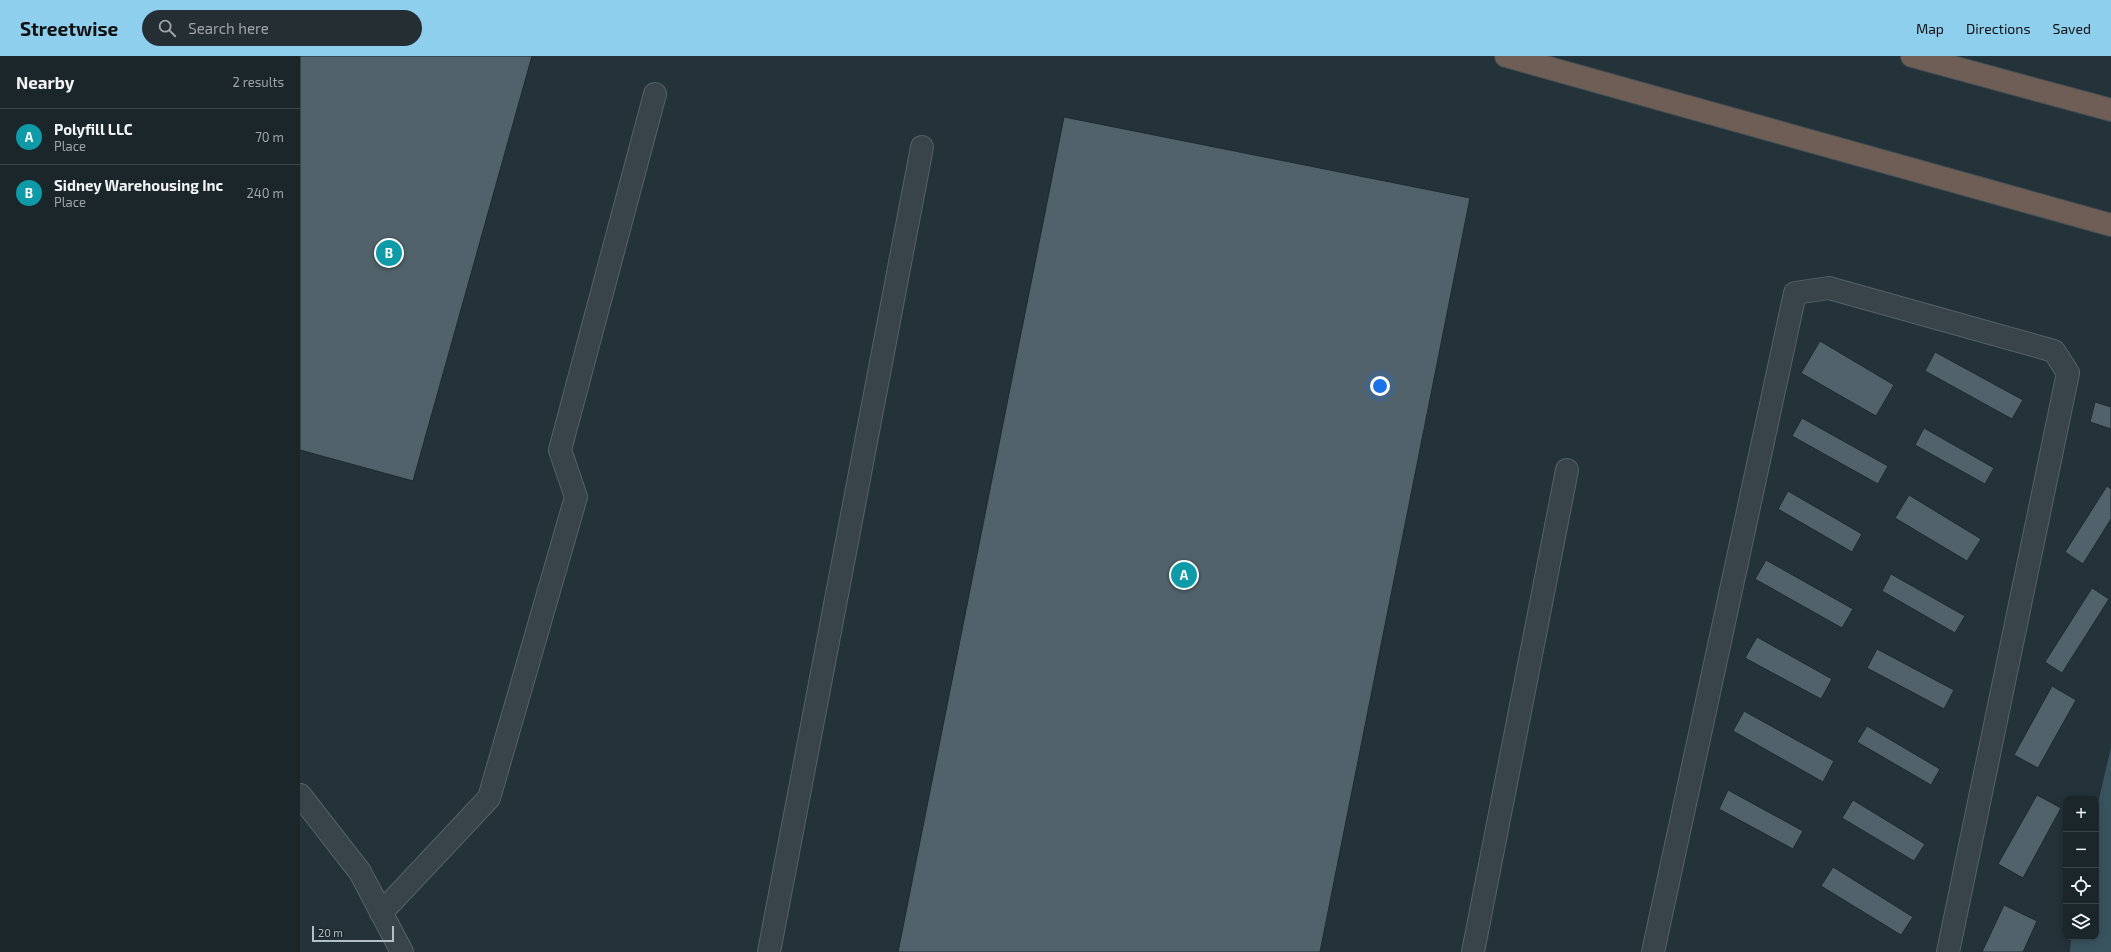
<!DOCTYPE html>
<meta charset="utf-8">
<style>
:root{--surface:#1b262b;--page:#242e33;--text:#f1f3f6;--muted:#a0a5a9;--line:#394347;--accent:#8fcfee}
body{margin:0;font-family:"Exo 2",sans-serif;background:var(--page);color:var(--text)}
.controls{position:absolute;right:12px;bottom:12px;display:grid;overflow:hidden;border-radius:8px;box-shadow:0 2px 10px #0003}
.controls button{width:36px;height:36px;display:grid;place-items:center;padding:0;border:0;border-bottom:1px solid var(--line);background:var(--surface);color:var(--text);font:20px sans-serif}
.scale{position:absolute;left:12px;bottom:10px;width:82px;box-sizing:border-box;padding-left:4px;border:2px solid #b3bfc5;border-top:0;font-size:11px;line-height:14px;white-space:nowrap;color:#b3bfc5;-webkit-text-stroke:3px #1d292e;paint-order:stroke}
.you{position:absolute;left:1080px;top:330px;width:14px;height:14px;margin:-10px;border:3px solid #fff;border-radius:50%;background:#1a73e8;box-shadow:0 0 0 6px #1a73e833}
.badge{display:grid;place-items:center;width:26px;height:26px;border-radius:50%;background:var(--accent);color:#fff;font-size:13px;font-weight:700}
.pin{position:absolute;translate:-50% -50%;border:2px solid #fff;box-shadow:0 1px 4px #0006}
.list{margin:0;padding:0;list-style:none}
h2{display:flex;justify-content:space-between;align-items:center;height:52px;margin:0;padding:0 16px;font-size:17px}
h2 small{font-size:13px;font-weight:400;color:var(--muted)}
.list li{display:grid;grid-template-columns:26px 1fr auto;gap:12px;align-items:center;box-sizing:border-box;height:56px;padding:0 16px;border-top:1px solid var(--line)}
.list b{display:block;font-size:15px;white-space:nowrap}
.list p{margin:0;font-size:13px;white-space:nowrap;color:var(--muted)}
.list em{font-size:13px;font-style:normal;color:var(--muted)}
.icon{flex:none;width:22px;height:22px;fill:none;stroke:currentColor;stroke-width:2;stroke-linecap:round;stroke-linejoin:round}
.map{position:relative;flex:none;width:1811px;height:896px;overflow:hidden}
header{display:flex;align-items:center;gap:24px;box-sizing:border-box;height:56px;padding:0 20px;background:var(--accent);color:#111}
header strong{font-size:19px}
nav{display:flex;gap:22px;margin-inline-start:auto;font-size:14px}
.search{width:280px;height:36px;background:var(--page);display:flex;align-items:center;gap:10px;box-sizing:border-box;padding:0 14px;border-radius:22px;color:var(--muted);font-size:15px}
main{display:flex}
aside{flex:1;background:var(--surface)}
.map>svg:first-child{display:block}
.water{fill:#3a545f}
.building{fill:#52626a;stroke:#1f2b30}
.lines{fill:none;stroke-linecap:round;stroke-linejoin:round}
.minor-casing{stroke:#566267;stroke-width:24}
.highway-casing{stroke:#434f54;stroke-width:24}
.minor{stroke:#384449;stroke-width:22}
.highway{stroke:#6f5e56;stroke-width:22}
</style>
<header>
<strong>Streetwise</strong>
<div class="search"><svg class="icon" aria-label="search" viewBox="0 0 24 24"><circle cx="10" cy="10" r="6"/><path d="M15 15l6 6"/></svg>Search here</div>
<nav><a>Map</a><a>Directions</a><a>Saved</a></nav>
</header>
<main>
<aside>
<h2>Nearby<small>2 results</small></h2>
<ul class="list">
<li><span class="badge" style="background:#0f9aa8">A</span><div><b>Polyfill LLC</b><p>Place</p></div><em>70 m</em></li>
<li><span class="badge" style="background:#0f9aa8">B</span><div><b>Sidney Warehousing Inc</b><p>Place</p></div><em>240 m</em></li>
</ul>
</aside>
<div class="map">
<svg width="1811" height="896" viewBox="0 0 1811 896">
<rect width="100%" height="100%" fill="#243339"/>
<path class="water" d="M1811 691V896H1770L1771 881H1796V756Z"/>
<path class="building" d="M0 0H232L113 425 0 394Z
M764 61 1170 142 1020 896H598Z
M1520 285 1594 329 1576 360 1501 317Z
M1635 296 1723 344 1712 363 1625 315Z
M1795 346 1811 351V373L1790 366Z
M1502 362 1588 410 1578 428 1492 380Z
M1624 372 1694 412 1685 428 1615 389Z
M1807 430 1811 433V463L1783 508 1765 496Z
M1488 435 1562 478 1552 496 1478 453Z
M1609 439 1681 483 1667 505 1595 462Z
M1466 504 1553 553 1542 572 1455 523Z
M1591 518 1665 560 1655 577 1582 535Z
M1792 532 1809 543 1762 617 1745 606Z
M1457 581 1532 623 1521 643 1445 602Z
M1577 593 1654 634 1644 653 1567 612Z
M1752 630 1776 644 1738 712 1714 699Z
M1444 655 1534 705 1523 726 1433 675Z
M1567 670 1640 713 1631 729 1557 686Z
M1428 734 1503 775 1493 793 1419 753Z
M1737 739 1761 752 1723 822 1698 808Z
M1553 744 1625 788 1614 805 1542 762Z
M1533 811 1613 861 1601 879 1521 830Z
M1704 849 1737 865 1723 896H1682Z"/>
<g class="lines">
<defs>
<path id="minor" d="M0 739 60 816 102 896
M81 857 189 742 276 441 260 394 355 38
M469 896 622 91
M1173 896 1267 414
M1353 896 1495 237 1529 232 1754 295 1768 317 1648 896"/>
<path id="highway" d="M1206 0 1811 169
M1612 0 1811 54"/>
</defs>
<use href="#minor" class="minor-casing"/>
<use href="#highway" class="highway-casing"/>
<use href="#minor" class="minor"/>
<use href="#highway" class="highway"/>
</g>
</svg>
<div class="controls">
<button>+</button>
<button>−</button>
<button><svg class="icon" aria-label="locate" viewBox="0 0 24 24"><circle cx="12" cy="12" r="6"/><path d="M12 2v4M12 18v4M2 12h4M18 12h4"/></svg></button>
<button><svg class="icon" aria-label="layers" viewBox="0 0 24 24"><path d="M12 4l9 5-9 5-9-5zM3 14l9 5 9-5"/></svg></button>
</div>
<div class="scale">20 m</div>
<div class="you"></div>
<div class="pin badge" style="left:884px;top:519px;background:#0f9aa8">A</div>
<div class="pin badge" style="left:89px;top:197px;background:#0f9aa8">B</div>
</div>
</main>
